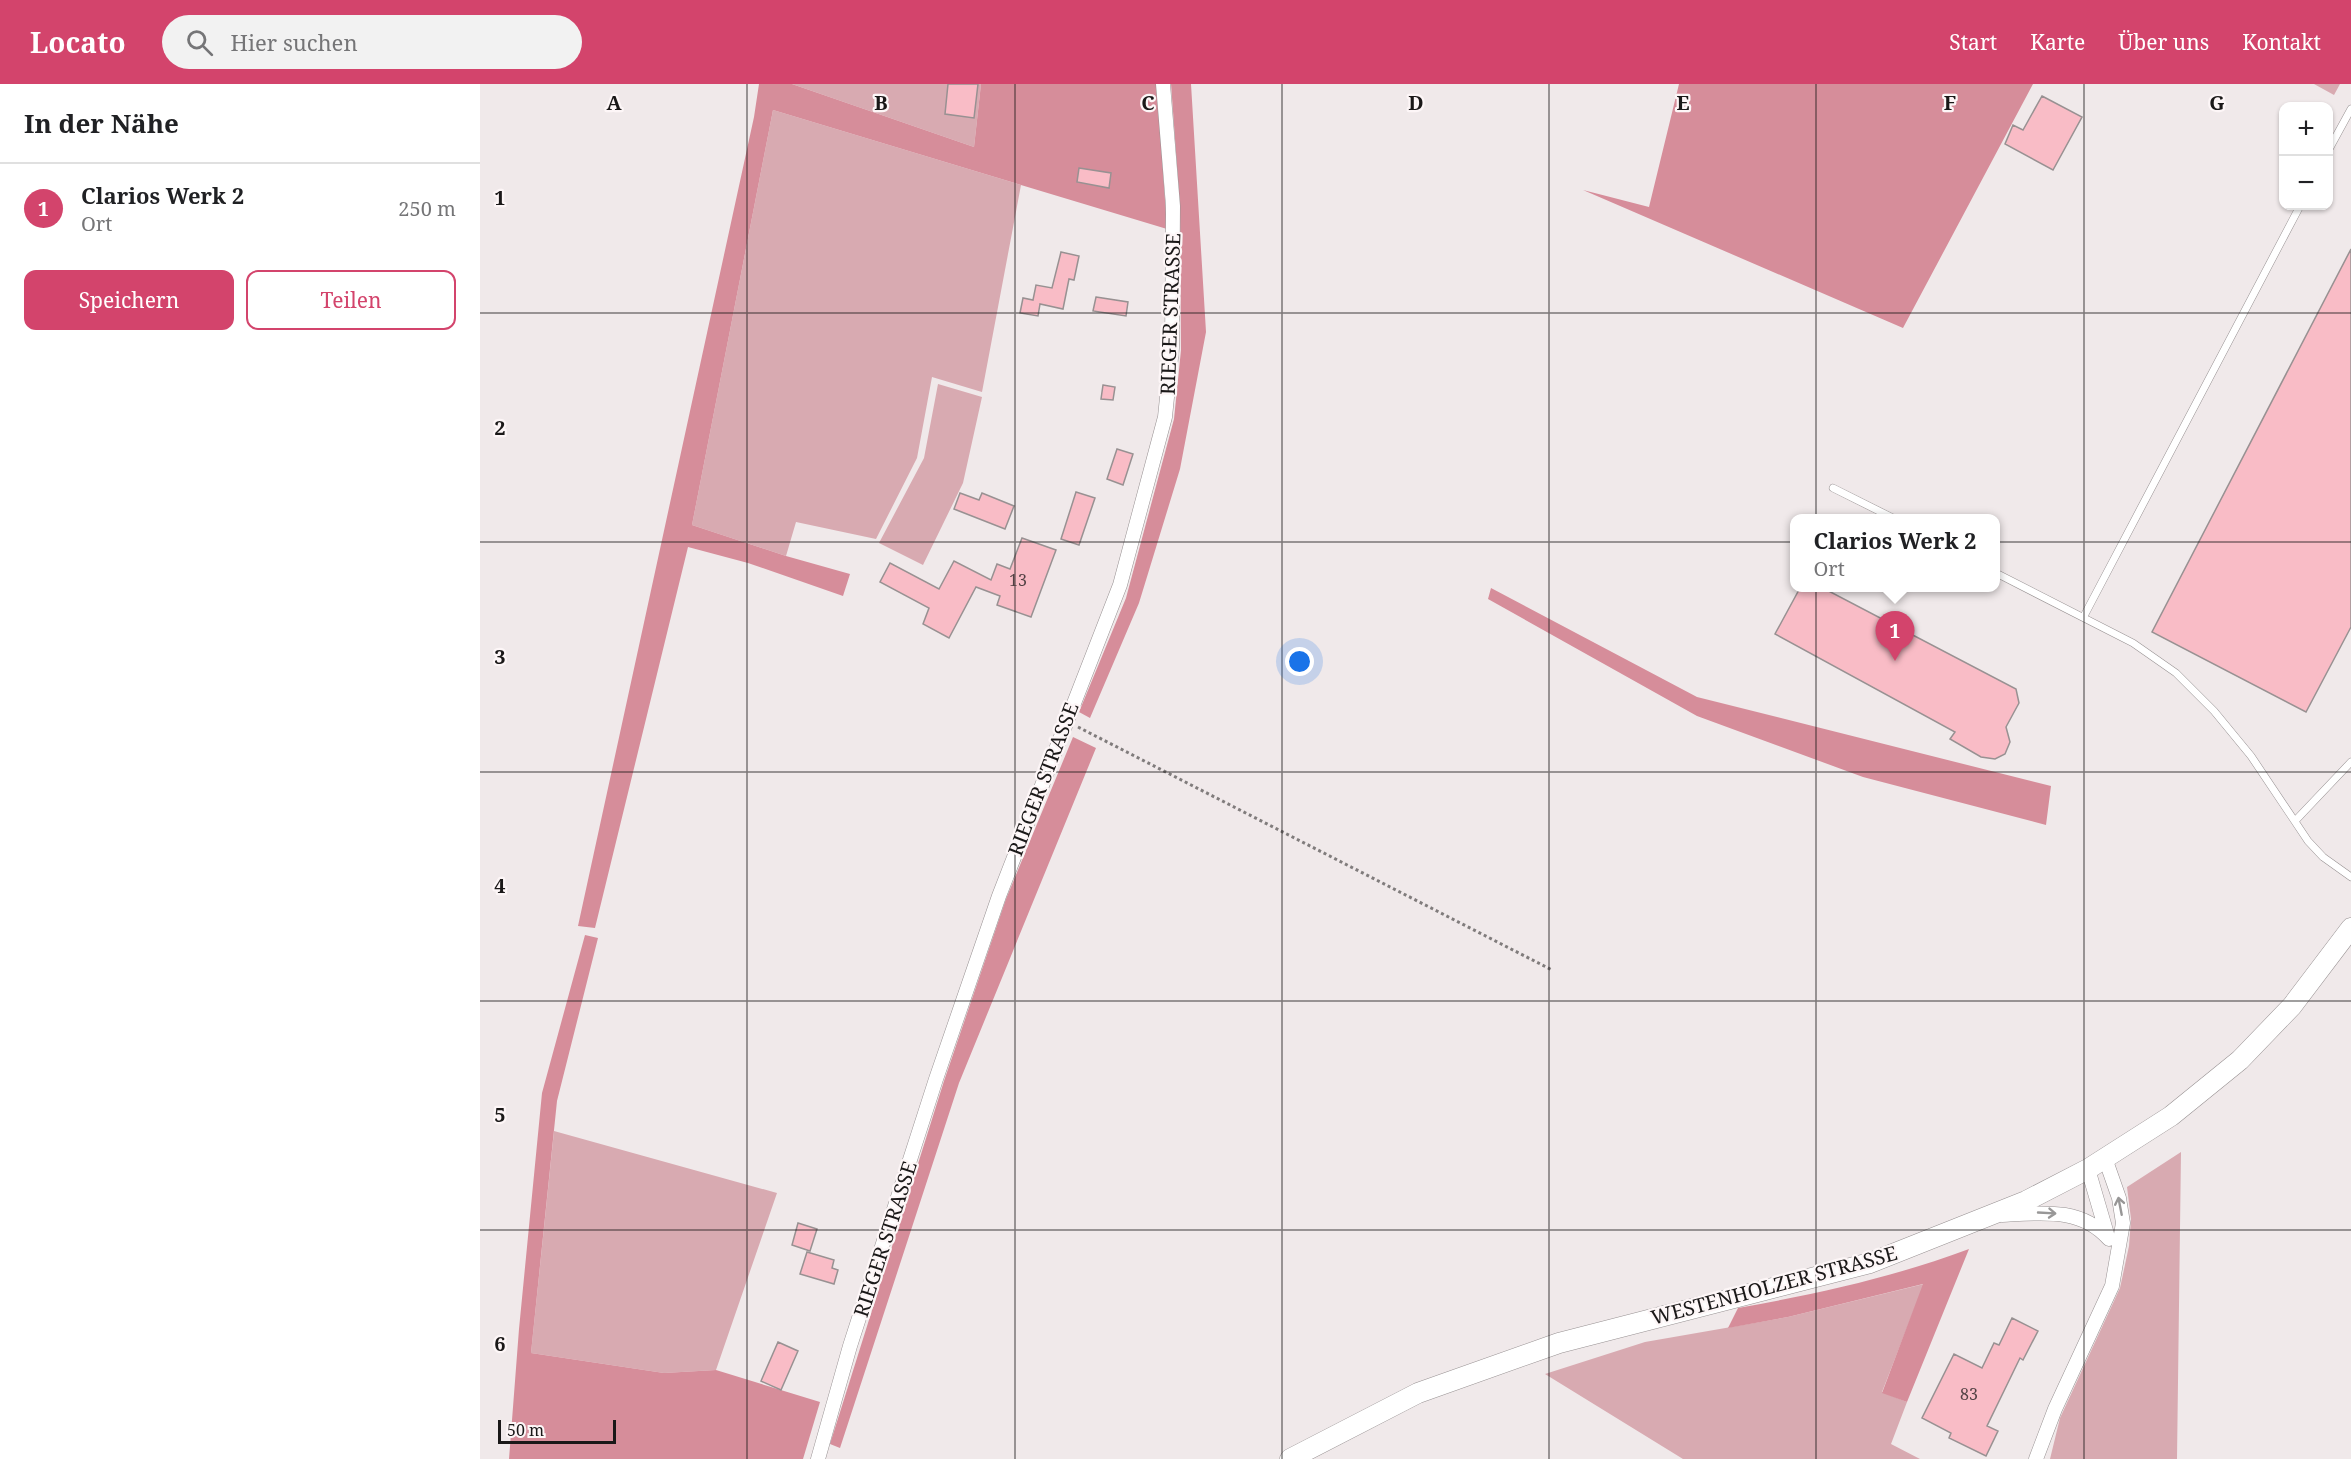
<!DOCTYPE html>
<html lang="de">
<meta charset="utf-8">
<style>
:root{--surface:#fff;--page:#f2f2f2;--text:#202124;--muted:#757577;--line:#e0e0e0;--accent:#d3446c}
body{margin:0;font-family:"Noto Serif",serif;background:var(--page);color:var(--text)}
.controls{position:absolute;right:18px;top:18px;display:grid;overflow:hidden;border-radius:12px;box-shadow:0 2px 4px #0004}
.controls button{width:54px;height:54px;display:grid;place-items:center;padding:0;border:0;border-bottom:2px solid var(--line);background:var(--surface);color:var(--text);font:30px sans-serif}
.scale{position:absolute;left:18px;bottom:15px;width:118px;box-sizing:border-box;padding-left:6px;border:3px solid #1a1818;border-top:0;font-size:16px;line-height:21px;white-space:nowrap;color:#1a1818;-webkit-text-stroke:4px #fdf6f7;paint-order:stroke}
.you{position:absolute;left:820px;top:578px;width:21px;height:21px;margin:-15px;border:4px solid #fff;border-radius:50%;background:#1a73e8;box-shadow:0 0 0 9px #1a73e833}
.badge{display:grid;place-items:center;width:39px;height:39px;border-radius:50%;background:var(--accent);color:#fff;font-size:20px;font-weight:700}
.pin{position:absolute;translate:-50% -50px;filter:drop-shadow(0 2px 3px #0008)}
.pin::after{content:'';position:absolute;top:32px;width:21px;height:18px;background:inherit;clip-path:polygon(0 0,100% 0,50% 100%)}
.popup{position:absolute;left:1310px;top:430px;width:210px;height:78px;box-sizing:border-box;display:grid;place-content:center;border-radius:12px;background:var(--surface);filter:drop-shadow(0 2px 4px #0005);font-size:20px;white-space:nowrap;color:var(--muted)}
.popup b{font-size:22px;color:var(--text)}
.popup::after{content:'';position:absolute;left:50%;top:100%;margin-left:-12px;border:12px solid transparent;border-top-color:var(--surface)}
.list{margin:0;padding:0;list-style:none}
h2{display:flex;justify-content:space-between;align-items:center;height:78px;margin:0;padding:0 24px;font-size:26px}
h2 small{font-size:20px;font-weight:400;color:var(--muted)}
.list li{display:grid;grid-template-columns:39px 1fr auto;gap:18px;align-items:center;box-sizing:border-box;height:90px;padding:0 24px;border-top:2px solid var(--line)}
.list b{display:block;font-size:22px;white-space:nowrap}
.list p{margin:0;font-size:20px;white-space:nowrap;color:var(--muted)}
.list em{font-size:20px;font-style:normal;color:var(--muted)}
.actions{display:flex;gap:12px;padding:18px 24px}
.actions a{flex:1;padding:14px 0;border:2px solid var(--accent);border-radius:12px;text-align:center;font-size:21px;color:var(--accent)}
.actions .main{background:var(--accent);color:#fff}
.icon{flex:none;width:33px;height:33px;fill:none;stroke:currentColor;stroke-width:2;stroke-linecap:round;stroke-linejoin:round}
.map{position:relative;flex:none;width:1871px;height:1375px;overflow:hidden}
header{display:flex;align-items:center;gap:36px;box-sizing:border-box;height:84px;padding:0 30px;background:var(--accent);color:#fff}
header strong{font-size:28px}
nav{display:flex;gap:33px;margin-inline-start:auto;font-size:21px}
.search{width:420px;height:54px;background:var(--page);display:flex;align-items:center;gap:15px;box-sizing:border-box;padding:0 21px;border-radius:33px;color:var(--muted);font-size:22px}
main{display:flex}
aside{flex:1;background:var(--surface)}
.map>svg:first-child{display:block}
.green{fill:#d8aab1}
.forest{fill:#d68d9a}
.building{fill:#f9bcc6;stroke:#989192;stroke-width:1.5}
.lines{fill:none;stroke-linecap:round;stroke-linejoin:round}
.lane-casing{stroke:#979192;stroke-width:8}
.street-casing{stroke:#979192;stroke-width:15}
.secondary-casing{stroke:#979192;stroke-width:21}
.path{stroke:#807c7c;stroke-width:3;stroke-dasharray:3 3;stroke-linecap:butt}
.lane{stroke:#fff;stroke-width:7}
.street{stroke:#fff;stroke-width:14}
.secondary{stroke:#fff;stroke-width:20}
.oneway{stroke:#989797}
.grid{fill:none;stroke:#1a1818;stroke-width:1.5;stroke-opacity:0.55}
.labels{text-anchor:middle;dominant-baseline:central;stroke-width:4.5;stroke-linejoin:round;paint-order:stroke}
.number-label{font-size:16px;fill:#524144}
.street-label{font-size:20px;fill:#1a1818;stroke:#fdf6f7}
.grid-label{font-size:20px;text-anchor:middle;font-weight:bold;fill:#1a1818;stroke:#fdf6f7;stroke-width:4.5;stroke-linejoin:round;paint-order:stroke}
</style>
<header>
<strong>Locato</strong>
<div class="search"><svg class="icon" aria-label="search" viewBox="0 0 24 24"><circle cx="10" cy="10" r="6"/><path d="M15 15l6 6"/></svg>Hier suchen</div>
<nav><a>Start</a><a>Karte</a><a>Über uns</a><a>Kontakt</a></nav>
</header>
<main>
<aside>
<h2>In der Nähe<small></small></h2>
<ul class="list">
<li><span class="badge">1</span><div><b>Clarios Werk 2</b><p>Ort</p></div><em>250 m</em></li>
</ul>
<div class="actions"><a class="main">Speichern</a><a>Teilen</a></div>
</aside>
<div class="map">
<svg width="1871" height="1375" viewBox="0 0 1871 1375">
<rect width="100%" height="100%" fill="#f0e9ea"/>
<path class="green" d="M312 0H501L494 63Z
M1834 0H1860L1854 11Z
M293 26 541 101 502 308 452 293 437 374 396 455 316 438 306 472 212 441Z
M458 300 502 313 483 399 443 481 399 459 444 374Z
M74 1047 297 1109 236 1286 184 1289 51 1269Z
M1701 1068 1697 1375H1570L1580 1334 1640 1204 1649 1162 1651 1135 1647 1103Z
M1444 1200 1402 1308 1427 1318 1411 1360 1440 1375H1203L1065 1290 1165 1258 1308 1233Z"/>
<path class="forest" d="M279 0H312L494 63 501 0H677L687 145 293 26 212 441 306 472 370 490 363 512 268 479 208 463 115 844 98 842 274 33Z
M691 0H711L726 248 700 385 659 519 610 634 599 628 646 514 694 335 701 266 700 123Z
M1199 0H1553L1423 244 1103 106 1169 123Z
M1011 504 1217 613 1571 702 1566 741 1383 693 1217 632 1008 515Z
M593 653 616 664 479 999 360 1364 350 1360 464 997 526 815Z
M105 851 118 854 77 1017 51 1269 184 1289 236 1286 340 1318 323 1375H29L39 1245 62 1009Z
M1489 1165 1427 1318 1402 1309 1443 1200 1308 1233 1248 1244 1258 1224C1337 1210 1414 1193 1489 1165Z"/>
<path class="building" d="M468 0H498L494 34 465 30Z
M1562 12 1602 33 1573 86 1525 60 1533 41 1543 46Z
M599 84 631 89 629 104 597 98Z
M1871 165V543L1826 628 1672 548Z
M581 168 599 172 594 196 589 195 583 225 560 220 558 232 540 229 543 214 553 216 556 201 572 204Z
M616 213 648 218 646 232 613 227Z
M623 301 635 303 633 316 621 315Z
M637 365 653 370 643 401 627 395Z
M596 408 615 414 599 461 581 455Z
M480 409 499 416 502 409 534 422 525 445 474 425Z
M542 454 576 466 551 533 517 521 520 512 496 503 469 554 443 540 449 524 400 498 410 479 459 505 474 477 511 496 517 480 530 485Z
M1320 504H1343L1536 605 1539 619 1526 643 1530 658 1525 670 1515 675 1501 673 1470 655 1475 648 1295 550Z
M318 1139 337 1145 330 1167 312 1161Z
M327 1168 354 1176 352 1184 358 1186 354 1200 320 1190Z
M1532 1234 1558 1247 1543 1276 1540 1274 1507 1342 1518 1347 1506 1372 1469 1354 1471 1349 1442 1334 1474 1270 1502 1284 1514 1259 1519 1261Z
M298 1258 318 1267 301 1306 281 1297Z"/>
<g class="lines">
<defs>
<path id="lane" d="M1848 67 1871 25
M1353 404 1413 434
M1516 489 1653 559 1696 589 1734 627 1771 672 1828 757 1843 773 1871 793
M1604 532 1820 122
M1815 737 1871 678"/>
<path id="street" d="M1608 1085 1627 1150
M1522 1131C1561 1129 1601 1123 1629 1155
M338 1375 370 1262 456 995 519 812 640 501 685 333 692 264 693 122 683 0
M1556 1375 1575 1325 1632 1202 1643 1139 1639 1114 1625 1074"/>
<path id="secondary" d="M810 1375 938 1309 1079 1259 1390 1179 1546 1117 1608 1085 1691 1032 1760 976 1812 922 1871 844"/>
</defs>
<use href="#lane" class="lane-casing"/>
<use href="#street" class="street-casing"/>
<use href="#secondary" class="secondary-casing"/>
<path class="path" d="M598 643 1072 886"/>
<use href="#lane" class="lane"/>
<use href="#street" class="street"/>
<use href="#secondary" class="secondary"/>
</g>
<defs><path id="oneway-shaft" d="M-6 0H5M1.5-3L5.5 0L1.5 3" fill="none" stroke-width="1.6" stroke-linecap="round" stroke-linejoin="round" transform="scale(1.5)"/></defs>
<g class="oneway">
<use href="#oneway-shaft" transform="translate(1640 1122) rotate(-101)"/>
<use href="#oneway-shaft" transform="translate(1567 1129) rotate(3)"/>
</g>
<path class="grid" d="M267 0V1375M535 0V1375M802 0V1375M1069 0V1375M1336 0V1375M1604 0V1375M0 229H1871M0 458H1871M0 688H1871M0 917H1871M0 1146H1871"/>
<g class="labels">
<g class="number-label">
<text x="538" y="496">13</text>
<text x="1489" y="1310">83</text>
</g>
<g class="street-label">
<text transform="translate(690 230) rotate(-88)">RIEGER STRASSE</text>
<text transform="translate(563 695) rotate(-69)">RIEGER STRASSE</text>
<text transform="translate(405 1155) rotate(-72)">RIEGER STRASSE</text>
<text transform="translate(1294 1201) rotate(-15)">WESTENHOLZER STRASSE</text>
</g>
</g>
<g class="grid-label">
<text x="134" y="26">A</text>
<text x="401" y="26">B</text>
<text x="668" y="26">C</text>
<text x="936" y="26">D</text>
<text x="1203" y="26">E</text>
<text x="1470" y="26">F</text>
<text x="1737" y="26">G</text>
<text x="20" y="121">1</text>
<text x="20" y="351">2</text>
<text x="20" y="580">3</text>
<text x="20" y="809">4</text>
<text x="20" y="1038">5</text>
<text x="20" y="1267">6</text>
</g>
</svg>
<div class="controls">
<button>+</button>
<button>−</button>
</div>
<div class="scale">50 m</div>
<div class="you"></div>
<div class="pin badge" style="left:1415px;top:577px">1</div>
<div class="popup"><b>Clarios Werk 2</b>Ort</div>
</div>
</main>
